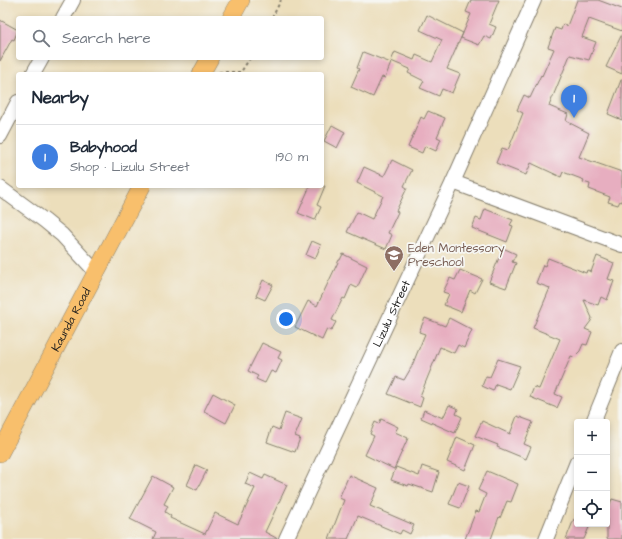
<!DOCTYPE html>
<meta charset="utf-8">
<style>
:root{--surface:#fff;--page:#f2f2f3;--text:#1f2937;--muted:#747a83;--line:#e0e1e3;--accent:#d1495b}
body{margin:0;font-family:"Architects Daughter",sans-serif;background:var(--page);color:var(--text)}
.controls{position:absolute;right:12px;bottom:12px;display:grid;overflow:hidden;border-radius:4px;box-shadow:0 2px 6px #0003}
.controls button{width:36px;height:36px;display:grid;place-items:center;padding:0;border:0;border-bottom:1px solid var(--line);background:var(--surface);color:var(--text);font:20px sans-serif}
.you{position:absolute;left:286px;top:319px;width:14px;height:14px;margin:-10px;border:3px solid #fff;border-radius:50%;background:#1a73e8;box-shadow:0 0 0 6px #1a73e833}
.badge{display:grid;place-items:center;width:26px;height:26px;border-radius:50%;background:var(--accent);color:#fff;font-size:13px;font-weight:700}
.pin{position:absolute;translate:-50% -33px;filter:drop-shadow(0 1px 2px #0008)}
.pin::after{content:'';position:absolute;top:21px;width:14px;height:12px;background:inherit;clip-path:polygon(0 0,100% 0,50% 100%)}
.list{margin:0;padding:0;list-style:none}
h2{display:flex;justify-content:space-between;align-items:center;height:52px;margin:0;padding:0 16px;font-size:17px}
h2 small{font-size:13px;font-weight:400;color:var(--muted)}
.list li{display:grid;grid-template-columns:26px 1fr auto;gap:12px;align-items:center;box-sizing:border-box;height:64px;padding:0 16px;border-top:1px solid var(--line)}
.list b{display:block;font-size:15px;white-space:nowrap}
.list p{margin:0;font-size:13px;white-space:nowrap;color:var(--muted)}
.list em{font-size:13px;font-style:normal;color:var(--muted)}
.icon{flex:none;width:22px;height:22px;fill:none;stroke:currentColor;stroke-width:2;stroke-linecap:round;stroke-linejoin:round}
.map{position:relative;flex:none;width:622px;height:539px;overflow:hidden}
.search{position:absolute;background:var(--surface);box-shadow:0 2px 6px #0003;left:16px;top:16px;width:308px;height:44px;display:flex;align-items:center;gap:10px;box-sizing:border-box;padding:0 14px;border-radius:4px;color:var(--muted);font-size:15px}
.panel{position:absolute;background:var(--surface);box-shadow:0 2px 6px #0003;left:16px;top:72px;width:308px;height:116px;border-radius:4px}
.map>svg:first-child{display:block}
.building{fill:#e7aec0}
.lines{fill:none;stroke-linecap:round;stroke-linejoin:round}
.minor-casing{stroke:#847d6c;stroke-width:16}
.major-casing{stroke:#847d6c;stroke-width:18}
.path{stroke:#847d6c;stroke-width:2;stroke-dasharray:3 3;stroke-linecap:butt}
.minor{stroke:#fff;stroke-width:14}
.major{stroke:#f8bf6c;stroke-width:17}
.labels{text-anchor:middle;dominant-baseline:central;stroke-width:3.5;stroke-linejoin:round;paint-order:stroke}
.education-label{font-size:12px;fill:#785e54;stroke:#f6f6f2;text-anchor:start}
.street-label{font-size:12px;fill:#1c1c1c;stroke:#f6f6f2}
</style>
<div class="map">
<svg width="622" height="539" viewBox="0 0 622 539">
<rect width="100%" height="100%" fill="#f6f6f2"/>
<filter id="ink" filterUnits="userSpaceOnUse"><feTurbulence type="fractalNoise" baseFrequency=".025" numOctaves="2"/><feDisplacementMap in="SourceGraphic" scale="8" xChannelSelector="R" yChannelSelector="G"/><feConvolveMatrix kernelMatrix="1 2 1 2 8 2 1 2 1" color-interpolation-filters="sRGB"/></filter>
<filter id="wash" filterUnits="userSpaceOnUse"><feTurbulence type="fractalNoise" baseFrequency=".012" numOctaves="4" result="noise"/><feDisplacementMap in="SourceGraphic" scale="16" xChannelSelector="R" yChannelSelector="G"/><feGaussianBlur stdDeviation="0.9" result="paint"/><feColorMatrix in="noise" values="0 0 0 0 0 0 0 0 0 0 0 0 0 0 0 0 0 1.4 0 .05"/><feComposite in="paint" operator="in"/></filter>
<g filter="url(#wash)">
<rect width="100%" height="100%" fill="#ecdebb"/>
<g id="blocks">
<path class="building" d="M471 0H499L489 24 496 27 491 39 484 36 479 45 461 38 471 14 466 12Z
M577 0H598L622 9V31L589 19 582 37 596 42 589 60 570 55 549 106 568 114 566 121 589 133 579 157 622 172V202L620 201 618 205 608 202 610 197 589 189 590 184 583 182 584 180 563 172 561 177 531 163 526 175 496 163 502 148 508 150 523 113 517 110 524 95 530 98 541 75 542 76 554 49 548 47 555 28 561 30 563 24 567 26Z
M427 15 463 33 447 69 460 74 452 93 442 89 439 96 420 88 424 81 408 73 410 69 391 61 395 52 414 60 416 55 432 62 442 40 420 30Z
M0 20 18 30 14 40 12 39 0 61Z
M622 34V74L606 67Z
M363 52 391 63 385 78 382 77 373 97 351 87 359 69 357 68Z
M621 80H622V120L608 114Z
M428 111 445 118 437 137 441 139 436 151 425 146 422 153 408 147 421 117 424 119Z
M332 125 345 132 337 148 324 141Z
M392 160 412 170 404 186 407 188 396 211 398 212 388 233 392 235 386 249 347 232 357 212 372 219 383 196 357 183 364 167 384 176Z
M310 186H325L317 205 321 207 315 220 298 213Z
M485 209 513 220 510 225 513 226 507 242 472 228 476 218 481 220Z
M312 241 321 245 315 259 306 255Z
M503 248 516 254 512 262 516 263 506 288 489 282Z
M343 254 367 266 357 288 351 285 345 299 343 298 332 320 336 322 331 331 327 329 322 340 295 327 308 301 317 306 339 260H340Z
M597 256 614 263 608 279 614 281 607 300 601 297 598 305 584 300 592 318 591 321 585 329 592 332 587 345 583 344 580 351 574 357 571 356 555 394 562 397 557 408 530 397 534 387 539 389 560 339 533 328 550 288 536 283 543 265 545 266 548 258 586 273 587 270 591 272Z
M460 270 482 279 475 293 470 290 461 312 444 305 449 294 443 292 450 278 455 280Z
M263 280 273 285 265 300 256 296Z
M425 318 445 326 449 318 472 330 464 348 458 345 454 353 440 347 420 396 423 398 420 407 388 394 396 377 404 380 411 368 425 334 419 332Z
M262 343 281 352 278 358 282 360 276 373 271 371 265 383 256 379 258 376 248 371Z
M498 359 520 366 510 389 496 384 493 391 482 386 486 376 490 377Z
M213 393 235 405 226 423 204 411Z
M449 405 458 409 456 414 462 417 455 433 421 418 424 410 443 418Z
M285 413 302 419 295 436 300 438 295 452 267 442 272 427 279 430Z
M517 416 533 422 524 444 531 447 526 459 497 447 498 445 475 436 482 421 510 434Z
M381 419 398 427 395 432 408 438 394 469 365 455 374 436 370 434 375 422 379 424Z
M457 437 475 445 465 470 447 462Z
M196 465 207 470 197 490 187 485Z
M422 466 439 472 433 492 409 484 408 486 391 480 396 467 419 476Z
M487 471 518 484 511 502 507 501 500 518 499 517 491 539H465L476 511 479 512 486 494 478 490Z
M250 473 263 479 265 475 287 485 265 532 278 539H153L156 532 130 519 153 476 173 487 164 504 168 506 165 512 171 516 170 518 205 534 215 513 238 524 255 488 245 484Z
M349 475 378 488 370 506 414 525 410 534 402 530 400 534 358 516 348 539H329L344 500 339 498Z
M458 482 469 486 460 508 449 504Z
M612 499 622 502V539H607V511Z
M574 519 577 520V524L590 525 584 539H566Z"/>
</g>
</g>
<g filter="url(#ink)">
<use href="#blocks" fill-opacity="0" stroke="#847d6c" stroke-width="1"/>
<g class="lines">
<defs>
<g id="minor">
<path d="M63 18 73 0"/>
<path d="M33 74 42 58"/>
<path d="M0 136 18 102"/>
<path d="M453 182 622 245"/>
<path d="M0 188 45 221 62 235 96 272"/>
<path d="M593 422 622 351"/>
<path id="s1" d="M286 539 453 182 534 0"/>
<path d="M546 539 577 462"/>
</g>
<g id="major">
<path d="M231 18 241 0"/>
<path d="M201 74 210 58"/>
<path id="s2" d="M0 453 142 186"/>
</g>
</defs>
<use href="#minor" class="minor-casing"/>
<use href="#major" class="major-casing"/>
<path class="path" d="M272 18 281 0
M219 72H241L250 58"/>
<use href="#minor" class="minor"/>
<use href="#major" class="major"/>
</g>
</g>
<defs>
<symbol id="school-pin" viewBox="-11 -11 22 30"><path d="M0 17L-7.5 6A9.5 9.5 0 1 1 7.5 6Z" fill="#8d6e63" stroke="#f6f6f2"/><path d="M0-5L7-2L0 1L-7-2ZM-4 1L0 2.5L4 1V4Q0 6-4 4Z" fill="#fff"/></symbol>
</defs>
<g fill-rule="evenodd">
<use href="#school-pin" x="383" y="244" width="22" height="30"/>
</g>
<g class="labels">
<g class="education-label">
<text x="408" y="248">Eden Montessory<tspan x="408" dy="14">Preschool</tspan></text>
</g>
<g class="street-label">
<text stroke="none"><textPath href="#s1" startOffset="249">Lizulu Street</textPath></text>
<text stroke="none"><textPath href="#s2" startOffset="151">Kaunda Road</textPath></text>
</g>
</g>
</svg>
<div class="controls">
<button>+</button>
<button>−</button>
<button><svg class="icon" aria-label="locate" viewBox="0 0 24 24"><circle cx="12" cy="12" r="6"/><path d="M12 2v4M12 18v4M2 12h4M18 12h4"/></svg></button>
</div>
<div class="you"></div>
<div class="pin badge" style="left:574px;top:118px;background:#3f7fe0">1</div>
<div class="search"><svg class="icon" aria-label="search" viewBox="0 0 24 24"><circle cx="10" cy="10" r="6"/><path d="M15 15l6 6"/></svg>Search here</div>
<section class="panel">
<h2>Nearby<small></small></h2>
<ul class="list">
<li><span class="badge" style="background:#3f7fe0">1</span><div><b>Babyhood</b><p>Shop · Lizulu Street</p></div><em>190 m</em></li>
</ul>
</section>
</div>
